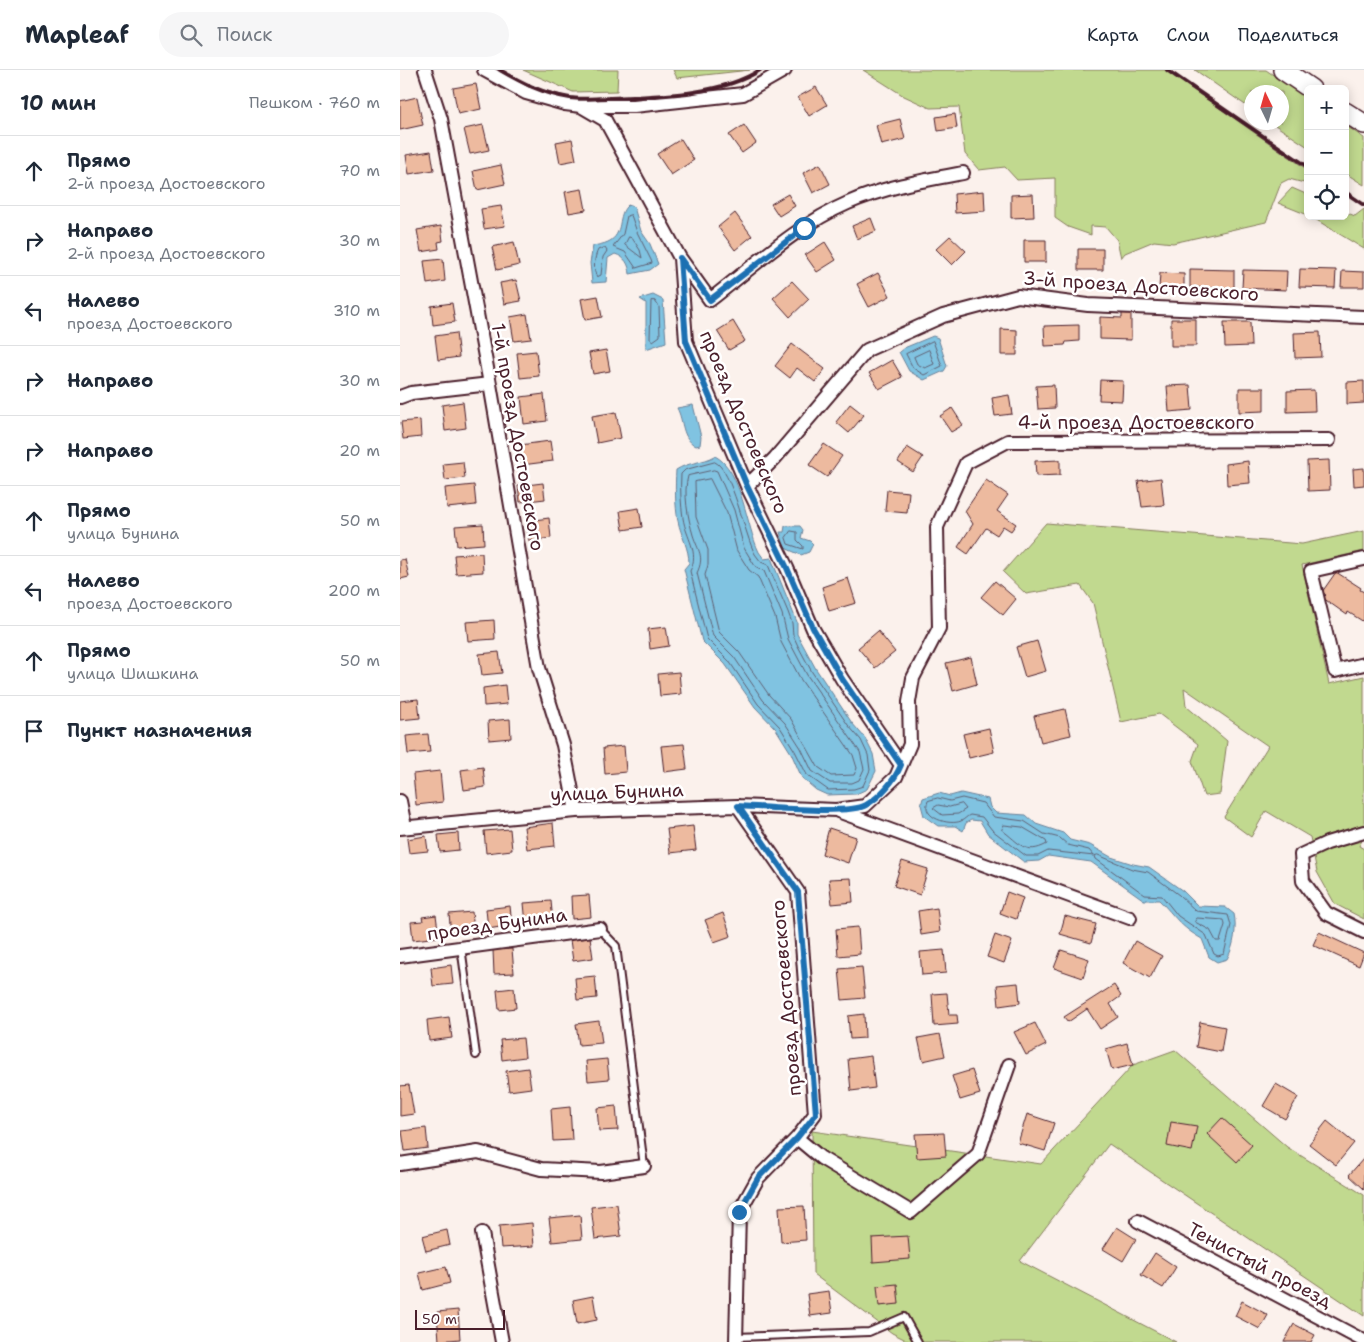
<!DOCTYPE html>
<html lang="ru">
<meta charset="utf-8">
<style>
:root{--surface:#fff;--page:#f6f6f7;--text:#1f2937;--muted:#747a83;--line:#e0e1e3}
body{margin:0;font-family:"Shantell Sans",sans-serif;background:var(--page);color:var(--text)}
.controls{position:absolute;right:15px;top:15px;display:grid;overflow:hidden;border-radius:8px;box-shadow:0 2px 12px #0003}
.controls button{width:45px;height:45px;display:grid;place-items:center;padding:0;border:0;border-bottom:1px solid var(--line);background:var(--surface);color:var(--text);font:25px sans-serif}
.compass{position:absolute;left:844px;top:15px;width:45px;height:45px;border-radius:50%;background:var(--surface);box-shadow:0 2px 12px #0003;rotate:355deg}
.scale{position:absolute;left:15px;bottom:12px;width:90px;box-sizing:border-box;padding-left:5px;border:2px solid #4a1f2b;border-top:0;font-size:14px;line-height:18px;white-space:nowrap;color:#4a1f2b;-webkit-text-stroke:4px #fff;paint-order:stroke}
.stop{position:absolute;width:15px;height:15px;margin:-11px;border:4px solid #1f6fb2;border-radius:50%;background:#fff}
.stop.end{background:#1f6fb2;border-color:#fff;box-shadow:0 1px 5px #0008}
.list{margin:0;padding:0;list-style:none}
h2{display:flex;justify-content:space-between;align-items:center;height:65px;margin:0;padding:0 20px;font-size:21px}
h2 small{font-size:16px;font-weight:400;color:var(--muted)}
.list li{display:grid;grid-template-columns:32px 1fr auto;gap:15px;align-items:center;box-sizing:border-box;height:70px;padding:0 20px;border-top:1px solid var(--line)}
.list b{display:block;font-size:19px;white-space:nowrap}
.list p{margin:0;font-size:16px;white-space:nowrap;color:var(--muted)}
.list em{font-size:16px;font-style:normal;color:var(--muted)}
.icon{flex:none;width:28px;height:28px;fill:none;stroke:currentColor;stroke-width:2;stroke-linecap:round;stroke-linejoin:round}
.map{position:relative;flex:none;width:964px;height:1272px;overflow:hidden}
header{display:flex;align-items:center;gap:30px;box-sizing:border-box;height:70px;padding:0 25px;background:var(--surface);border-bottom:1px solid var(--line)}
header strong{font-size:24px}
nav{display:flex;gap:28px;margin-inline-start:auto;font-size:18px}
.search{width:350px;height:45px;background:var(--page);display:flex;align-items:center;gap:12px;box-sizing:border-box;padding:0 18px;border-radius:28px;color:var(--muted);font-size:19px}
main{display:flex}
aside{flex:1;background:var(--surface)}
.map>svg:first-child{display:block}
.green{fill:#c1d98f;stroke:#867c5d}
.water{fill:#80c3e1;stroke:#6a8198}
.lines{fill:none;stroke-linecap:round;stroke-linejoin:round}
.shore{stroke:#606174;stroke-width:1}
.building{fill:#edba9f;stroke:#4a1f2b}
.service-casing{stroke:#4a1f2b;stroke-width:10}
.minor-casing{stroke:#4a1f2b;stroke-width:16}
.secondary-casing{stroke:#4a1f2b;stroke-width:22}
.service{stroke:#fff;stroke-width:6}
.minor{stroke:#fff;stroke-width:12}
.secondary{stroke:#fff;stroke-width:19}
.rail{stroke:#4a1f2b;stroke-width:4}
.route{stroke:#1f6fb2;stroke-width:6}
.labels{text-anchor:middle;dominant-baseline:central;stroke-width:5;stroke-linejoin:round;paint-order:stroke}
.street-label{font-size:19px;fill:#4a1f2b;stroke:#fff}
</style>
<header>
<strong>Mapleaf</strong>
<div class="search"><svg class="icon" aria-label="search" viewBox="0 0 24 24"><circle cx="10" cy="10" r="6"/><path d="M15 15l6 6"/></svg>Поиск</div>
<nav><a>Карта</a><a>Слои</a><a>Поделиться</a></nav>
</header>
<main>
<aside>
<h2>10 мин<small>Пешком · 760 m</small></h2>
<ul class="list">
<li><svg class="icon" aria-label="ahead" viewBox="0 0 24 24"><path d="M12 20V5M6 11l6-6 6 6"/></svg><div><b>Прямо</b><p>2-й проезд Достоевского</p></div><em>70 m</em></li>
<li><svg class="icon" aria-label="right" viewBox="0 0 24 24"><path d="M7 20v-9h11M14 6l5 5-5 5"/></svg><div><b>Направо</b><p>2-й проезд Достоевского</p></div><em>30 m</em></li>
<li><svg class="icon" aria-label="left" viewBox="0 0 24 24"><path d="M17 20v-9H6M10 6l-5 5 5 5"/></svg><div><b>Налево</b><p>проезд Достоевского</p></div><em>310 m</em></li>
<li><svg class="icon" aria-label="right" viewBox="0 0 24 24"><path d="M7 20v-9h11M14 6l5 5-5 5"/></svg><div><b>Направо</b></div><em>30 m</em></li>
<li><svg class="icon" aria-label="right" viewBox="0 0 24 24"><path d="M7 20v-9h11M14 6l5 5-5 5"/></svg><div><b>Направо</b></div><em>20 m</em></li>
<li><svg class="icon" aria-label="ahead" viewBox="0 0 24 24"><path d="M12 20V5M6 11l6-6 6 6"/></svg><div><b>Прямо</b><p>улица Бунина</p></div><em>50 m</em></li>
<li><svg class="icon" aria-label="left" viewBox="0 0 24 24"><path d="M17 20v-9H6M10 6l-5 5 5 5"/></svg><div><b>Налево</b><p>проезд Достоевского</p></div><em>200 m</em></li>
<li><svg class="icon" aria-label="ahead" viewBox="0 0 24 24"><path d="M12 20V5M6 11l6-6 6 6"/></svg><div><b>Прямо</b><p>улица Шишкина</p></div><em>50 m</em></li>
<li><svg class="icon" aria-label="arrive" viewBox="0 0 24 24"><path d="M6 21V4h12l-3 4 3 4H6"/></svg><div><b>Пункт назначения</b></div></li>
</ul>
</aside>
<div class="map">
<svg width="964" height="1272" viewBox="0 0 964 1272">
<rect width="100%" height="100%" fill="#fbf1ec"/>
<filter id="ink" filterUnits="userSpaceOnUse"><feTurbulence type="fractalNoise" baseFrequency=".02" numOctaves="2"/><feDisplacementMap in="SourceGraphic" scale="10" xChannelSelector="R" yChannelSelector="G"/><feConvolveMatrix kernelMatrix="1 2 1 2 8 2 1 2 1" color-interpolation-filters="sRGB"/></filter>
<g filter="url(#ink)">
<path class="green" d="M123 0H218L217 21 173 22Z
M273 0H350L277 8Z
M463 0H765L908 100V114L889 109 881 113 866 152 773 173 754 171 725 183 721 188 717 170 706 157 691 156V165L668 157 655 148V108L617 110 605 97 579 100 565 84 559 37 530 38 504 26Z
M795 0H866L908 29V77L872 53 882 52V22H852L851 39Z
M945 55 964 68V115L945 103Z
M892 118 908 125V145L878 133Z
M964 139V179L910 146H945V142L955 146Z
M646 453 902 474 964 461V481L902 495 929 614 964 606V767L959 776 964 779V849L935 834 917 802 910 767 866 741 851 767 824 747 868 676 784 618 786 636 827 671 820 724 804 726 792 691 798 674 759 644 721 652 693 533 680 515 626 524 603 502Z
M775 980 887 1077 964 1125V1246L709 1074 620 1191 776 1272H510L492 1263 413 1204 412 1061 641 1094 733 995Z"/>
<path class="water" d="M228 135 234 137 241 161 250 174 258 194 250 200 230 204C229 194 225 187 215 184L208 188 206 212 192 213 190 193 193 176C198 175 204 174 208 172 225 164 216 145 228 135Z
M253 225 263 230 266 272 246 279V233L240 229Z
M533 266 538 268 547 296 544 301 524 310 509 301 499 282 504 278Z
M293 335 301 367 300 375 296 376C281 368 284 351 277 338Z
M315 386C342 400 346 456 359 482L364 489 371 488 397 552V564L416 599 452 653 465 668 473 684 476 701 467 719 456 724 427 725 416 720 402 708 391 683 376 659 355 637 325 594 302 571 284 499 289 493C289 478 281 466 278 451 275 435 275 417 276 400 288 392 303 393 315 386Z
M385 456H400L403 460 401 468 410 471 413 474 409 482 401 485 385 478 380 462H384Z
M539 723 550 726 561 723 588 729 590 737 596 743 626 745 636 754 663 763 670 770 690 775 711 787 733 794 749 797 783 821 798 836 825 837 834 844C837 857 834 877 827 889L817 892 809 887 802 869C779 856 776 847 759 830H744L691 792 648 786 639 791 624 792 588 764 580 751 571 750 566 753 563 761 555 756H538L524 746 521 735 523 728Z"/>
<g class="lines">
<path class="shore" d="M231 145 237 162 251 190 252 193 236 198 225 182 213 177 223 164 227 146Z
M229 167 232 168 240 180 242 188 225 175Z
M205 178 207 181 203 187 201 205 197 207C193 201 194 187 198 180Z
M255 231 259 237 260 266 253 271 250 269 251 231Z
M533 271 542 296 524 305 513 298 506 284Z
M529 280 534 294 525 298 517 294 514 287Z
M315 392C332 399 345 466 355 484L361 492 368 495 388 542 392 553 393 565 398 576 412 602 448 655 461 670 468 685 470 700 463 716 454 719 428 720 407 705 395 681 380 657 358 634 329 591 307 569 290 501C300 482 286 468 283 448 281 434 280 419 281 404L285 400Z
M314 400 317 401 334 440 344 478 355 496 364 501 382 544 388 569 407 605 460 682 464 699 459 710 452 713H430L412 701 401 678 385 653 363 630 334 587 313 566 297 503C305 486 298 481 293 465 288 448 283 423 288 406Z
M310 409 327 443 337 481 349 500 358 507 375 547 381 572 401 610 453 685 457 698 454 705 431 706 418 697 391 649 369 625 339 582 319 562 305 505 308 495V480L296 447 295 412Z
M391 461 397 462V470L403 476V479L388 474 386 468Z
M538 728 550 731 562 728 583 733 594 747 624 751 644 764 660 768 668 775 689 780 694 786 648 781 638 786H626L592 760 582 747 570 745C567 746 564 750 561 751 550 756 520 748 528 731Z
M562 734 566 739 558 744 542 745 533 738 538 735 549 737Z
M604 755 622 757 646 771 647 774C625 786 620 773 602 760Z
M698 785 732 799 748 802 779 825 796 841 828 845 831 855 824 884 818 886 814 884 806 865 778 846 762 826 745 825 696 789 695 786Z
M797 848 824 850 825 855 820 871H816L810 860 795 852Z"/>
</g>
<path class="building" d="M76 14 81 39 58 44 53 18Z
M416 17 427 35 409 46 398 27Z
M17 27 23 55 0 60V31Z
M555 44 557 58 538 61 536 47Z
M500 49 505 69 481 75 476 55Z
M83 55 89 80 70 84 64 59Z
M344 55 356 73 342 83 329 65Z
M172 69 176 90 160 93 156 72Z
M281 69 294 90 271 105 257 84Z
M31 81 34 100 9 104 6 85Z
M420 94 430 114 413 123 403 103Z
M101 95 105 114 77 120 73 101Z
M182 119 186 140 169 143 165 122Z
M584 121 585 141 555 143 554 124Z
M388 124 395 136 379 146 371 134Z
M633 124 634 147 611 148V125Z
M101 136 105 156 84 159 81 139Z
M335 143 352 166 335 180 318 157Z
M471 148 476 161 457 169 452 156Z
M41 156 43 171 38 172 39 179 21 182 17 160Z
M550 166 566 181 552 195 536 179Z
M624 170H646V192H624Z
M114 172 119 195 97 200 92 177Z
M425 172 436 190 417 202 405 185Z
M678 179H703V200H678Z
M43 189 45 211 27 214 24 191Z
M790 199 834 200V219L790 217Z
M900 199 936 200 935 218 899 217Z
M843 200 887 201 886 220 842 218Z
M942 201 964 202V217H941Z
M478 203 490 226 469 237 457 214Z
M760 203 784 204V219H759Z
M116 210 121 231 104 234 100 213Z
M392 211 409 229 390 247 373 228Z
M198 226 202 247 185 250 181 229Z
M52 233 55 252 33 255 31 236Z
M722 242H731V270L700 269V247L722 248Z
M127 244 131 269 114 271 110 247Z
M771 249H796V276H771Z
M333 251 345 271 329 280 317 261Z
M824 252H850L851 276 825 277Z
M679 255V271L666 272 665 275 645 276 644 256Z
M601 259 617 260V285H601Z
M920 262 921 287 895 288 894 263Z
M56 263 59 287 38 290 35 266Z
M392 274 425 299 415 312 397 298 390 308 375 296Z
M206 280 210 301 193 304 189 283Z
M136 281 139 306 120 308 117 283Z
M492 290 502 307 479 319 469 303Z
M700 310 723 311 722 331 699 330Z
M964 311V333L947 334V312Z
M654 315 655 338 638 339 636 316Z
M790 315 792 340 769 342 767 316Z
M839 318H864V341L839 342Z
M914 320 915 341 887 342V321Z
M144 324 147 351 124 354 121 327Z
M609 325 612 344 595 346 592 328Z
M63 332 66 358 45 361 42 335Z
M450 334 464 345 449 363 436 352Z
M552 338 563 355 551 362 540 346Z
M216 342 221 368 197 373 192 346Z
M20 350 21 367 3 369 1 352Z
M150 371 153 391 122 395 120 375Z
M424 374 442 386 427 407 409 395Z
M507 377 523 387 513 402 498 392Z
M660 390V405L636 406 635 391Z
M929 390 930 420 908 421 907 391Z
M848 391 850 413 827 415 826 394Z
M63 392 65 408 45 410 43 394Z
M964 398V415L954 416 953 399Z
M761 408 764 435 742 437 738 411Z
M586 410 608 425 597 441 616 454 611 461 603 456 597 465 586 458 568 484 558 477 573 454 565 441Z
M143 413 145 429 120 432 118 416Z
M74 415 76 435 47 438 45 418Z
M487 420 509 422 507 443 485 441Z
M239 438 242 457 223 460 220 441Z
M149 448 151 468 129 471 127 451Z
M83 454 84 474 57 476 55 456Z
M82 483 83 502 56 504 54 485Z
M5 489 9 507 0 509V490Z
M936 502 961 518 960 520 964 522V552L948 542 947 545 923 528 926 525 922 522Z
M448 508 456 533 429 541 422 517Z
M595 511 616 529 603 545 581 527Z
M94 550 95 569 68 571 66 552Z
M266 557 269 576 250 579 248 559Z
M478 561 495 582 475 598 458 578Z
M637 571 646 601 625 607 616 577Z
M99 582 102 603 82 605 79 584Z
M571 587 577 614 553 621 546 593Z
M279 602 281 624 260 626 258 604Z
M105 615 107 634 84 636 83 618Z
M18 629 20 648 0 650V631Z
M665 639 671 665 641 672 634 646Z
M110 649 111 668 89 670 88 651Z
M589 658 594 682 569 688 563 664Z
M28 664 30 682 8 684 6 666Z
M284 674 287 699 264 702 261 676Z
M224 676 226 702 205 704 203 678Z
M83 697 85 717 64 720 61 700Z
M40 701 43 732 16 735 13 704Z
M153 753 155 776 127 779 124 757Z
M293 756 296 780 270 783 267 759Z
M429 758 456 767 448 793 422 784Z
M110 759 112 780 86 783 84 761Z
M58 763 59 780 40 782 38 765Z
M26 766 28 781 9 783 7 769Z
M502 791 528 799 520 825 494 816Z
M451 808 453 832 432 834 429 809Z
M607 822 623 828 616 849 600 843Z
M189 825 191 847 172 849 171 826Z
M151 831 153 852 126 854 124 833Z
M110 836 112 855 88 859 86 839Z
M537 838 540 862 521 865 518 841Z
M72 842 74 861 51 864 49 844Z
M323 843 331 866 314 872 305 850Z
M36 845 39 867 13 870 11 852 23 851 22 847Z
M665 846 696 854 691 873 660 864Z
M458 857 460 884 438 886 436 859Z
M919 862 964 883 959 896 913 875Z
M595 865 612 871 604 893 587 887Z
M190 867 193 888 173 891 170 870Z
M735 871 762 886 750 908 723 893Z
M112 879 114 903 94 904 93 880Z
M544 880 546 903 522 905 520 882Z
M661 880 689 889 683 908 654 898Z
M51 895 53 914 33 916 31 898Z
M462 897 465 928 442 930 439 899Z
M195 906 197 928 177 930 175 908Z
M618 913 620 933 599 936 597 915Z
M714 915 721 926 710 934 718 947 700 959 687 939 668 952 664 947Z
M114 918 116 938 99 940 97 920Z
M547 923 549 945H557L558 954 534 956 532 924Z
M464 944 465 968 450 969 448 946Z
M49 947 52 968 29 971 27 950Z
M199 951 202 973 179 975 176 954Z
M800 952 825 957 821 982 796 977Z
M635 953 646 975 626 985 614 962Z
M540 964 545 986 523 991 518 968Z
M123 968 125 987 102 990 100 970Z
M727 973 733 995 712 1000 706 979Z
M471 986 475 1018 451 1021 448 989Z
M207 989 209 1009 188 1011 186 991Z
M128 998 131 1018 109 1021 106 1001Z
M572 1000 580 1024 560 1030 552 1006Z
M876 1014 898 1027 885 1049 863 1036Z
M9 1015 14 1044 0 1046V1016Z
M216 1036 218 1060 199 1061 197 1038Z
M170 1037 172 1070 153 1071 151 1039Z
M627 1044 654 1053 645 1081 618 1073Z
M822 1048 852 1075 837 1092 807 1064Z
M927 1051 954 1073 936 1095 909 1074Z
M771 1052 797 1056 792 1081 767 1076Z
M26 1058 28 1078 5 1081 2 1061Z
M544 1063 546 1086 517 1088 515 1064Z
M964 1088V1119L949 1105Z
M217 1134 221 1166 195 1169 191 1137Z
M404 1136 406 1170 381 1172 379 1137Z
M180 1145 182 1169 152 1172 149 1148Z
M132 1153 134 1176 101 1178 99 1156Z
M717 1157 736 1169 723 1191 703 1179Z
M47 1160 50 1175 26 1181 22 1166Z
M508 1166 510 1189 473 1192 472 1168Z
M755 1183 776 1197 763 1218 741 1205Z
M46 1197 50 1213 23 1220 19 1203Z
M497 1214 499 1234 479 1236 477 1216Z
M429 1221 432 1243 410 1246 407 1224Z
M193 1226 197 1250 177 1254 173 1230Z
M842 1231 868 1245 860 1259 835 1246Z
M58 1240 60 1269 39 1271 37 1242Z
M894 1254 915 1265 911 1272H884Z"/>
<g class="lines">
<defs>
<path id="service" d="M200 859 216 876 244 1096
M61 877 76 985
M336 1267 469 1262 504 1247 518 1272"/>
<path id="minor" d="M25 0 41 49 90 314 139 598 163 675 176 741
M84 0 126 23 165 34 181 36 205 50 280 188 286 271 347 416 387 498 413 559 442 609 501 695
M181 36H234L343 24 385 0
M280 188 310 230C354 196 397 155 448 133 484 117 525 110 563 103
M0 327 11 323 90 314
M347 416 375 388 467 280 543 246 618 226 688 235 964 247
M964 489 911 501 935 601 964 594
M0 731 5 757
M438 741 730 848
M0 758 176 741 338 736 436 740 465 736 496 707 510 674 509 632 513 608 539 558 537 457 566 393 608 371 929 370
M964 762 927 773 901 785 903 811 926 843 964 862
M0 886 200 859
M397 1068 421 1088 511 1142 578 1084 609 995
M0 1094 78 1082 141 1099 201 1102 244 1096
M738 1151 964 1271
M82 1163 102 1272
M336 1272 339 1142 358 1108 397 1068 415 1044 398 822 338 736"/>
<path id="secondary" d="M883 0 911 19
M945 42 964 54"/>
</defs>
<use href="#service" class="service-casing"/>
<use href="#minor" class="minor-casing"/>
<use href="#secondary" class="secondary-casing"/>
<use href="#service" class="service"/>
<use href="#minor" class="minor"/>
<use href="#secondary" class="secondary"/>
<path class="rail" d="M100 0C122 13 144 24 170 28 182 30 196 28 208 28 255 26 320 26 360 0
M767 0 908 97
M945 122 964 135"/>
</g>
</g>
<g class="lines" filter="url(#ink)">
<path class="route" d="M339 1142 358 1108 397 1068 416 1044 398 822 338 736C362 737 450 745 466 735 480 727 495 710 501 695L442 609 413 558 387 498 347 416 286 271 280 188 310 230 404 158"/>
</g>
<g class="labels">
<g class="street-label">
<text transform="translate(741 216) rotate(4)">3-й проезд Достоевского</text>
<text transform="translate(344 352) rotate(67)">проезд Достоевского</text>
<text x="736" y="352">4-й проезд Достоевского</text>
<text transform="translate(118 367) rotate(80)">1-й проезд Достоевского</text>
<text transform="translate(217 722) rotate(-2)">улица Бунина</text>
<text transform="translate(97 854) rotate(-8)">проезд Бунина</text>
<text transform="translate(386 928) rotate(-95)">проезд Достоевского</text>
<text transform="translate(860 1195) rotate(28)">Тенистый проезд</text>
</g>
</g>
</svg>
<div class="controls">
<button>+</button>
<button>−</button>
<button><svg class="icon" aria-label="locate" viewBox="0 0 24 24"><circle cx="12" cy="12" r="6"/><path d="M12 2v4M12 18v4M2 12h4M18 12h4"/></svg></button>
</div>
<svg class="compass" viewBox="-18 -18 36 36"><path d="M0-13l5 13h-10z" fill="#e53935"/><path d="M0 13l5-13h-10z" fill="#747a83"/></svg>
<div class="scale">50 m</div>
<div class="stop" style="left:404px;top:158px"></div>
<div class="stop end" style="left:339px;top:1142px"></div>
</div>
</main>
